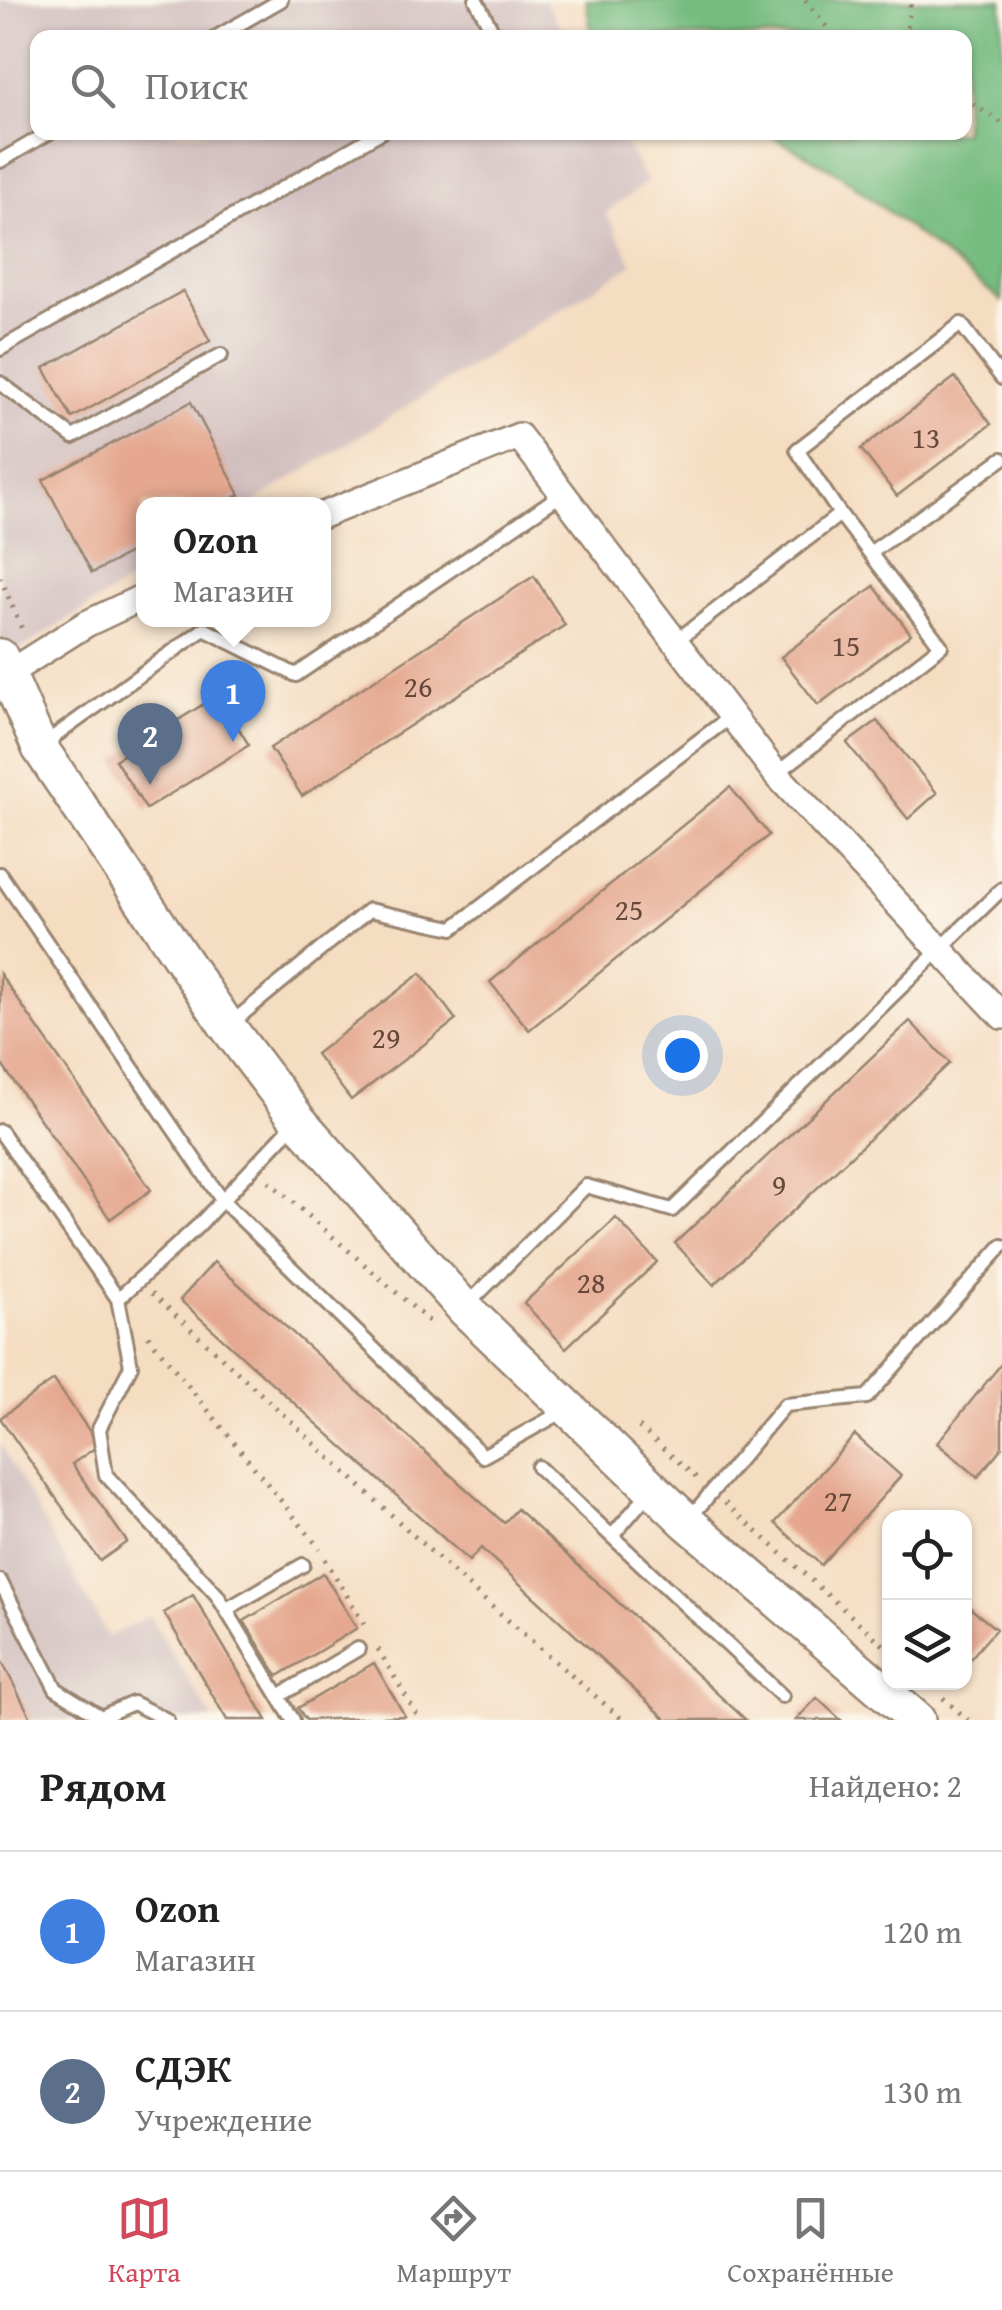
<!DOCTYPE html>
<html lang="ru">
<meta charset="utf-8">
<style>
:root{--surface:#fff;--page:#f2f2f2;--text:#222;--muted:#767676;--line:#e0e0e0;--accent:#d1495b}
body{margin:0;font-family:"Gentium Book Plus",serif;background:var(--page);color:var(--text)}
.controls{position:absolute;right:30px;bottom:30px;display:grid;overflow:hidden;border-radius:20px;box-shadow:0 2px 8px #0004}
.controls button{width:90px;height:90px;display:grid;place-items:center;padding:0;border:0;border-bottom:2px solid var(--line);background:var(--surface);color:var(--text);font:50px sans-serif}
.you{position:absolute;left:682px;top:1055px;width:35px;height:35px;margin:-25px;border:8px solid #fff;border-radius:50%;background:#1a73e8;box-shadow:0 0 0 15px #1a73e833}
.badge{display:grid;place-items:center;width:65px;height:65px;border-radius:50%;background:var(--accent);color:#fff;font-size:32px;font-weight:700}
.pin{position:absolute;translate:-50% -82px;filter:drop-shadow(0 2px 5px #0008)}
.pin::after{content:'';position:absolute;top:52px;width:35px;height:30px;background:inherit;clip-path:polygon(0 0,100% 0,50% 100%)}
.popup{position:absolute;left:136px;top:497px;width:195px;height:130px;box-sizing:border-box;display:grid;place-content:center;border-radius:20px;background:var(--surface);filter:drop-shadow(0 2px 8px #0005);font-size:32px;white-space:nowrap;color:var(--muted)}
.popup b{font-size:38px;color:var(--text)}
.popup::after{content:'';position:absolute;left:50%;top:100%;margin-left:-20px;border:20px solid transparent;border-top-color:var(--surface)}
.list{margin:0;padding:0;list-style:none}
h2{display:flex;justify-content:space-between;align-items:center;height:130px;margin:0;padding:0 40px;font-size:42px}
h2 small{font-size:32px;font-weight:400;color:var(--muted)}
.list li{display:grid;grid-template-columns:65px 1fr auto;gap:30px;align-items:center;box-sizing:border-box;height:160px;padding:0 40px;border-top:2px solid var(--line)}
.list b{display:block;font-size:38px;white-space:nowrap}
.list p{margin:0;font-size:32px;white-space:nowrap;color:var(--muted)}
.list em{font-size:32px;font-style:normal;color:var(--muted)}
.icon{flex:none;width:55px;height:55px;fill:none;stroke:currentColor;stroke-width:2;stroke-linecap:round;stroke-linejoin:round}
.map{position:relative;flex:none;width:1002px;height:1720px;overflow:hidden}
.search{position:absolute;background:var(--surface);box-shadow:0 2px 8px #0004;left:30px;right:30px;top:30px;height:110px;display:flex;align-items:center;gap:25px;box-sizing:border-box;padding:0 35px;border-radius:20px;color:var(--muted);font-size:38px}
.sheet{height:450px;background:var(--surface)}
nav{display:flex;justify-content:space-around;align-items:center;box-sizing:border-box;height:140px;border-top:2px solid var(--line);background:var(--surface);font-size:28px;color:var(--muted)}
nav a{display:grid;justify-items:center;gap:5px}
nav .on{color:var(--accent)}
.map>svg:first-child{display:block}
.industrial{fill:#d2bfbf}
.forest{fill:#76bc80;stroke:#58734f;stroke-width:2.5}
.building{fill:#e5a78f}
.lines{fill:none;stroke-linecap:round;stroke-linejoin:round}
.lane-casing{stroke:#988470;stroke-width:18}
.street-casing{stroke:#988470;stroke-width:30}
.secondary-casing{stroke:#988470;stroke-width:40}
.path{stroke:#988470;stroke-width:5;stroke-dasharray:2.5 8;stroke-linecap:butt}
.lane{stroke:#fff;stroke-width:12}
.street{stroke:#fff;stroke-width:25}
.secondary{stroke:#fff;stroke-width:35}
.labels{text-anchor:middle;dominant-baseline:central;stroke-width:8;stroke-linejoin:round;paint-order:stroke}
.number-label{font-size:30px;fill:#66493a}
</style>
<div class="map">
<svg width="1002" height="1720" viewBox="0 0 1002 1720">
<rect width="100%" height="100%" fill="#fbf7ec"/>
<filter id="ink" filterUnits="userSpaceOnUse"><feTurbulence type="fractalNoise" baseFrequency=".01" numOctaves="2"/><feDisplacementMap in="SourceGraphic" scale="20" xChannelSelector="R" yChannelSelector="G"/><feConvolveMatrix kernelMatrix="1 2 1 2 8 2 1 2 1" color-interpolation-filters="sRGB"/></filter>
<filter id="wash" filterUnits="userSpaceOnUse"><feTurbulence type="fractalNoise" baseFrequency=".0048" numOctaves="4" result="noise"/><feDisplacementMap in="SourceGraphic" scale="40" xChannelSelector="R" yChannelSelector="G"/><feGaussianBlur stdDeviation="2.25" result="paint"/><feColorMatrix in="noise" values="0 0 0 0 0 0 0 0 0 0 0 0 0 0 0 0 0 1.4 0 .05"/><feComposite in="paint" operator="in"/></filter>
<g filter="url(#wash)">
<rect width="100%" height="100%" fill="#f5ddc2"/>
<path class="industrial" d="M0 0H545L566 37 38 38V132L619 133 647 182 606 213 633 264 251 504H143V573L0 662Z
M0 1443 108 1637 149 1616 213 1720H0Z"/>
<path class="forest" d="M586 0H1002V301L841 175 767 133 964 132V38L592 37Z"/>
<g id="blocks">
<path class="building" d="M183 291 210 341 72 418 44 368Z
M955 377 991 424 897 496 861 449Z
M191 402 240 495 221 504H143V546L92 573 43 480Z
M534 576 565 625 302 796 270 748Z
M874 586 911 634 818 705 781 657Z
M218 695 249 745 146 809 115 760Z
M877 721 937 793 908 819 847 743Z
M730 787 769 835 529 1030 490 982Z
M421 973 456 1020 351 1100 316 1054Z
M0 974 151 1190 110 1219 0 1062Z
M910 1021 950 1063 714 1285 675 1243Z
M616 1218 657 1262 566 1348 524 1303Z
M214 1262 504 1523 517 1509 746 1720H667L481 1548 469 1561 180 1300Z
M1002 1363V1447L978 1477 937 1443Z
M54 1380 99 1445 72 1464 127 1542 100 1561 0 1418Z
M855 1435 901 1476 821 1565 775 1523Z
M323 1573 357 1628 278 1676 244 1621Z
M193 1595 267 1720H227L164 1613Z
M964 1603 996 1629 964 1666Z
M0 1658 32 1720H0Z
M374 1663 405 1716 306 1720 298 1708Z
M817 1698 841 1720H796Z"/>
</g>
</g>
<g filter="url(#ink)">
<use href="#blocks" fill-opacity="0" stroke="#988470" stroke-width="2.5"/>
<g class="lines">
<defs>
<path id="lane" d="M476 0 496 38
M215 38 281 0
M0 161 50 132
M0 349 381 132
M0 383 73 437 221 355
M870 553 1002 459
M676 641 840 514 797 450 961 324 1002 378
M44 744 204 629 296 675 562 494
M776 774 941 646 840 514
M0 874 222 1200 483 1456 564 1411
M229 1025 369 910 453 928 730 717
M0 1131 118 1299 131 1366 99 1429 106 1475 217 1595 293 1720
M118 1299 198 1226 297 1121
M466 1306 586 1186 672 1210 1002 889
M538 1467 782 1696
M688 1520 785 1405 867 1397 1002 1246
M613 1535 651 1490
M0 1581 56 1689 101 1717 133 1703 167 1720
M227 1609 303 1565
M279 1696 358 1649"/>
<path id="street" d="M323 515 519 436 776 774 1002 1016
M7 674 86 624 143 597"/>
<path id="secondary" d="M0 657 40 748 227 1026 298 1120 464 1308 687 1522 917 1720"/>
</defs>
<use href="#lane" class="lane-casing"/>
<use href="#street" class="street-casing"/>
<use href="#secondary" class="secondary-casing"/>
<path class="path" d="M805 0 836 38
M906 38 911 0
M964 98 1002 123
M0 577 24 634
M269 1181 430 1322
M152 1293 466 1584 623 1720
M148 1336 320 1549
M639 1427 698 1479
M725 1503 888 1649
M325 1559 368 1631
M378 1649 420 1720
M943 1698 968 1720"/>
<use href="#lane" class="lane"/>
<use href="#street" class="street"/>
<use href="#secondary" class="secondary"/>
</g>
</g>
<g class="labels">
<g class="number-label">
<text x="926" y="437">13</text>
<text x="846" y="645">15</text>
<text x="418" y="686">26</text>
<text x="629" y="909">25</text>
<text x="386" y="1037">29</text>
<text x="779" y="1184">9</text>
<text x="591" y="1282">28</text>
<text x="838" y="1500">27</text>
</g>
</g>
</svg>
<div class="controls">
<button><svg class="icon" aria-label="locate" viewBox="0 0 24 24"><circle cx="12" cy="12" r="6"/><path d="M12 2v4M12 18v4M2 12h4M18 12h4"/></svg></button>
<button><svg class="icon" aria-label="layers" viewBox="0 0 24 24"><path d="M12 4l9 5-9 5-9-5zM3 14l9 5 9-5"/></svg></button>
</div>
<div class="you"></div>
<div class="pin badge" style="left:233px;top:742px;background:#3f7fe0">1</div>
<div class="popup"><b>Ozon</b>Магазин</div>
<div class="pin badge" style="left:150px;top:785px;background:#5c6f8a">2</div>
<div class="search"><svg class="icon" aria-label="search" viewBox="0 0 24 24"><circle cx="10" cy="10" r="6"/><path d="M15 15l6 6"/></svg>Поиск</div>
</div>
<section class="sheet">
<h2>Рядом<small>Найдено: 2</small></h2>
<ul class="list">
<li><span class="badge" style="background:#3f7fe0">1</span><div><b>Ozon</b><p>Магазин</p></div><em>120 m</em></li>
<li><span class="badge" style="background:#5c6f8a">2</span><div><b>СДЭК</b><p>Учреждение</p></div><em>130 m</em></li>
</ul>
</section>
<nav>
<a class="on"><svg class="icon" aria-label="map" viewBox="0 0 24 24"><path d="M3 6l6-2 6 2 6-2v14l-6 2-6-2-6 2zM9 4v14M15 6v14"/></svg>Карта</a>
<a><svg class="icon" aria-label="directions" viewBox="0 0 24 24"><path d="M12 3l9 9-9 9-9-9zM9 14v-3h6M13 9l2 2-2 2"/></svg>Маршрут</a>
<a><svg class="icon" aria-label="saved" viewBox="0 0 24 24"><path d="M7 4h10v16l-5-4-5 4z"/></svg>Сохранённые</a>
</nav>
